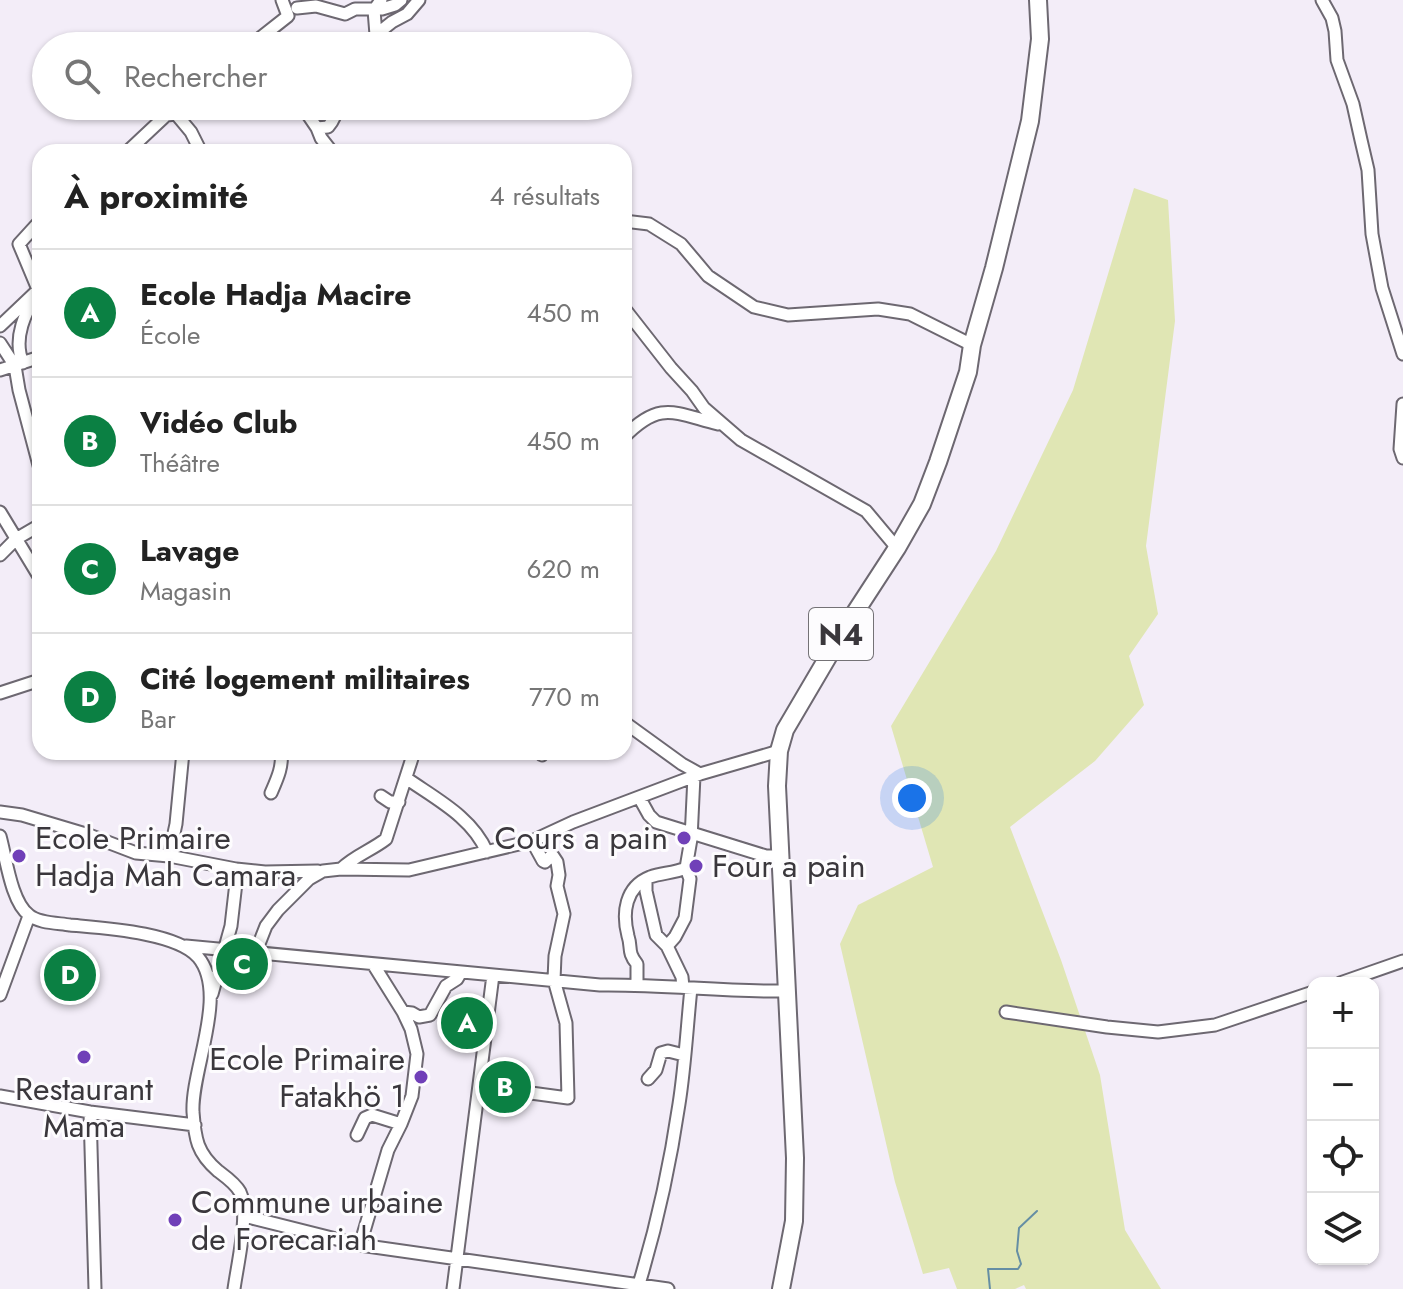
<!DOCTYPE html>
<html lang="fr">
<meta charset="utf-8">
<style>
:root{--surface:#fff;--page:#f6f6f6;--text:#222;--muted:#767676;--line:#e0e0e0;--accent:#0b8043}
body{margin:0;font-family:Jost,sans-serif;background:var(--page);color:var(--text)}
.controls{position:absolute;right:24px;bottom:24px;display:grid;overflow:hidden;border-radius:16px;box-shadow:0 2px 6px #0004}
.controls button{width:72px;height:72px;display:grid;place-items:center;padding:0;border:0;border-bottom:2px solid var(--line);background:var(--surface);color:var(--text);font:40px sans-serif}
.you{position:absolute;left:912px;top:798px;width:28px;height:28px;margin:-20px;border:6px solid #fff;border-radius:50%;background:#1a73e8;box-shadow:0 0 0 12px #1a73e833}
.badge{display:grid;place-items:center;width:52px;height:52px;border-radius:50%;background:var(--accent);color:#fff;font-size:26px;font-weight:700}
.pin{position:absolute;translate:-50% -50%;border:4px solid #fff;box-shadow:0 2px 8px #0006}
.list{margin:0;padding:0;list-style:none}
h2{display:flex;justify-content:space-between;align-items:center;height:104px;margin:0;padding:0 32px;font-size:34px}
h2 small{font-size:26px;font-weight:400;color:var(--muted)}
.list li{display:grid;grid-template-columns:52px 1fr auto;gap:24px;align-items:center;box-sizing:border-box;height:128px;padding:0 32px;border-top:2px solid var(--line)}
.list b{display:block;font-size:30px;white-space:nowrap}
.list p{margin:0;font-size:26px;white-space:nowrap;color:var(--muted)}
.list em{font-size:26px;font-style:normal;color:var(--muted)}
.icon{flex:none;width:44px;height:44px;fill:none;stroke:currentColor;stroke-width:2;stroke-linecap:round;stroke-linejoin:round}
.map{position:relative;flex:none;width:1403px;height:1289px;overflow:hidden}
.search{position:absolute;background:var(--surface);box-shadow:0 2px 6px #0004;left:32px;top:32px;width:600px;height:88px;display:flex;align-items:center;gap:20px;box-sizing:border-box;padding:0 28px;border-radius:44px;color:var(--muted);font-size:30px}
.panel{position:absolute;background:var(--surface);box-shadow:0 2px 6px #0004;left:32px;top:144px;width:600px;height:616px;border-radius:24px}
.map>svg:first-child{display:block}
.green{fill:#e0e6b4}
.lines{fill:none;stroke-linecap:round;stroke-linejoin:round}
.stream{stroke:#658ea4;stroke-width:2}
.minor-casing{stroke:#6d6871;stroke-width:15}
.highway-casing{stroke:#6d6871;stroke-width:20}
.minor{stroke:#fff;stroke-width:11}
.highway{stroke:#fff;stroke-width:16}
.poi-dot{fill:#7040b8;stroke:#fdfcfe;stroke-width:3}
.labels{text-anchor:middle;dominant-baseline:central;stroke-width:6;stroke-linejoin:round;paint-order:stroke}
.shield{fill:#fdfcfe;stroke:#747276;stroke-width:2}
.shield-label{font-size:30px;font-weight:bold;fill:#3a373c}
.poi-label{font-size:32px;fill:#3a373c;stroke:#fdfcfe;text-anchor:start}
</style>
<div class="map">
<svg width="1403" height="1289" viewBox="0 0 1403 1289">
<rect width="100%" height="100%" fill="#f3edf8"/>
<path class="green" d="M1134 188 1168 200 1175 321 1146 546 1158 614 1129 656 1144 705 1095 761 1010 827 1061 960 1100 1075 1125 1230 1161 1289H1026L1024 1285 1015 1289H957L949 1268 923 1274 895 1182 840 944 858 905 933 867 891 726 996 551 1073 390Z"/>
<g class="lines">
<path class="stream" d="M990 1289 988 1269H1018L1021 1264 1017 1251 1019 1228 1037 1211"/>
<defs>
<path id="minor" d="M1322 0 1332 18 1335 31 1337 60 1353 104 1361 140 1368 170 1372 234 1382 288 1403 354
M297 8 316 6 345 14 355 9H382L395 5 401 0
M376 35 374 10 381 0
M250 46 288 16 282 0
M362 46 392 22 407 14 419 0
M302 106 317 128
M167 115 176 114 191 132 201 152
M127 152 176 106
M332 152 321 138 317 128 328 127C333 121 337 114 336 106
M624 221 649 224 681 244 708 276 754 307 788 315 878 309 910 314 972 345
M40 294 19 244 40 221
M624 308 671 368 692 391 704 408 741 440 866 511 897 548
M0 326 38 290C26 312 12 338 23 363
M0 343 15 366 19 390 40 469
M0 370 40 357
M1403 404 1400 449 1403 458
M624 437C660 400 674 413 718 424
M0 512 40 578
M0 555 16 539 40 525
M0 693 40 680
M624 722 682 764 700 774
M540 752 542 755
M406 778C436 799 472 817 487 852
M271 793C277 779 283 767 281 752
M381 796 390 802H399
M639 797 649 815 656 822 766 856H780
M0 812 22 815 89 835 136 853 169 856 236 869
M0 836C6 857 11 902 29 915 38 923 57 923 70 925 102 928 176 932 198 957 229 994 191 1069 193 1112 195 1139 197 1153 218 1171 226 1177 235 1183 240 1192 250 1212 237 1266 234 1289
M169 856 176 824 183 752
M341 869C354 856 372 850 386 839L414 752
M646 879V891L656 935 667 946 682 977 683 987
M186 946 600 985C663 984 724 992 787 991
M667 946 675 937 685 918 690 879 686 868 691 839 694 776
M255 954 266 926 278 910 309 879 323 871 341 869 409 870 532 841 573 822 700 774 779 751
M1340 983 1403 961
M637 984V964C627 952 632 948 628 936 622 913 625 887 650 877 662 873 674 873 686 868
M212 994 231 926 237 874 236 869 265 872 318 871
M0 995 29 916
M403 1012 412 1013 419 1017 430 1015 446 986 457 979 461 972
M1006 1012 1107 1027 1158 1032 1215 1025 1313 992
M648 1079 656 1070 661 1053 668 1051 684 1055
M480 1091H516L568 1098 566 1023 554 980 555 956 564 914 557 886 559 875 557 862 553 856H551L545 862 543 861 532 841
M0 1096 90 1112 195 1125
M90 1112 95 1289
M357 1135 365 1118 372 1115 401 1124
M244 1216 360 1245 668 1289
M360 1245 388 1150 401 1124 412 1096 417 1054 411 1029 403 1012 373 964
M453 1289 493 975
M636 1289 639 1284C657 1225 670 1165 679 1104 685 1066 687 1027 691 988"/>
<path id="highway" d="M781 1289 794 1221 795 1158 777 786 779 751 785 730 845 628 897 548 922 504 938 462 968 372 972 345 994 268 1030 121 1040 39 1038 0"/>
</defs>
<use href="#minor" class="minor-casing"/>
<use href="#highway" class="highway-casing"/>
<use href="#minor" class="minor"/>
<use href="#highway" class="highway"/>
</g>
<g class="poi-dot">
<circle cx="684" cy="838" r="8"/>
<circle cx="19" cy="856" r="8"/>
<circle cx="696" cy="866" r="8"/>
<circle cx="84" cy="1057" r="8"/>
<circle cx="421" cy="1077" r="8"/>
<circle cx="175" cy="1220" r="8"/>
</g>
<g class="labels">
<rect class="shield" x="809" y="608" width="64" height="52" rx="6"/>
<g class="shield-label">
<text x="841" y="634">N4</text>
</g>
<g class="poi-label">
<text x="35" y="838">Ecole Primaire<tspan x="35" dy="37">Hadja Mah Camara</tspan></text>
<text x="668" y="838" text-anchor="end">Cours a pain</text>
<text x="712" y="866">Four a pain</text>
<text x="405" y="1059" text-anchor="end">Ecole Primaire<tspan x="405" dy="37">Fatakhö 1</tspan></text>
<text x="84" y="1089" text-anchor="middle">Restaurant<tspan x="84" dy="37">Mama</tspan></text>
<text x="191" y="1202">Commune urbaine<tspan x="191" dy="37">de Forecariah</tspan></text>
</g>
</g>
</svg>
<div class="controls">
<button>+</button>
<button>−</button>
<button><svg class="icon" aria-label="locate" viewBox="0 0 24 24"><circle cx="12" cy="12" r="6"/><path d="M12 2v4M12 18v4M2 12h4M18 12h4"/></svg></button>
<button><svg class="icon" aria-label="layers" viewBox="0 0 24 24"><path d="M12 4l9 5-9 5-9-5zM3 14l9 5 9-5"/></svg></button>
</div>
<div class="you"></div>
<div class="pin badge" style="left:467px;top:1023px">A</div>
<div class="pin badge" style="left:505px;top:1087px">B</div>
<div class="pin badge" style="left:242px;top:964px">C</div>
<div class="pin badge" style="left:70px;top:975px">D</div>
<div class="search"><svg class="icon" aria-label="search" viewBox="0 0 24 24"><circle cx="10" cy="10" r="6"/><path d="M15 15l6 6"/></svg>Rechercher</div>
<section class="panel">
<h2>À proximité<small>4 résultats</small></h2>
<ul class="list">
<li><span class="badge">A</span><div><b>Ecole Hadja Macire</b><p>École</p></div><em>450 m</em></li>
<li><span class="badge">B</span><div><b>Vidéo Club</b><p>Théâtre</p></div><em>450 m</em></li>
<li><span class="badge">C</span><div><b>Lavage</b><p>Magasin</p></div><em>620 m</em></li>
<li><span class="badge">D</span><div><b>Cité logement militaires</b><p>Bar</p></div><em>770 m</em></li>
</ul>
</section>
</div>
